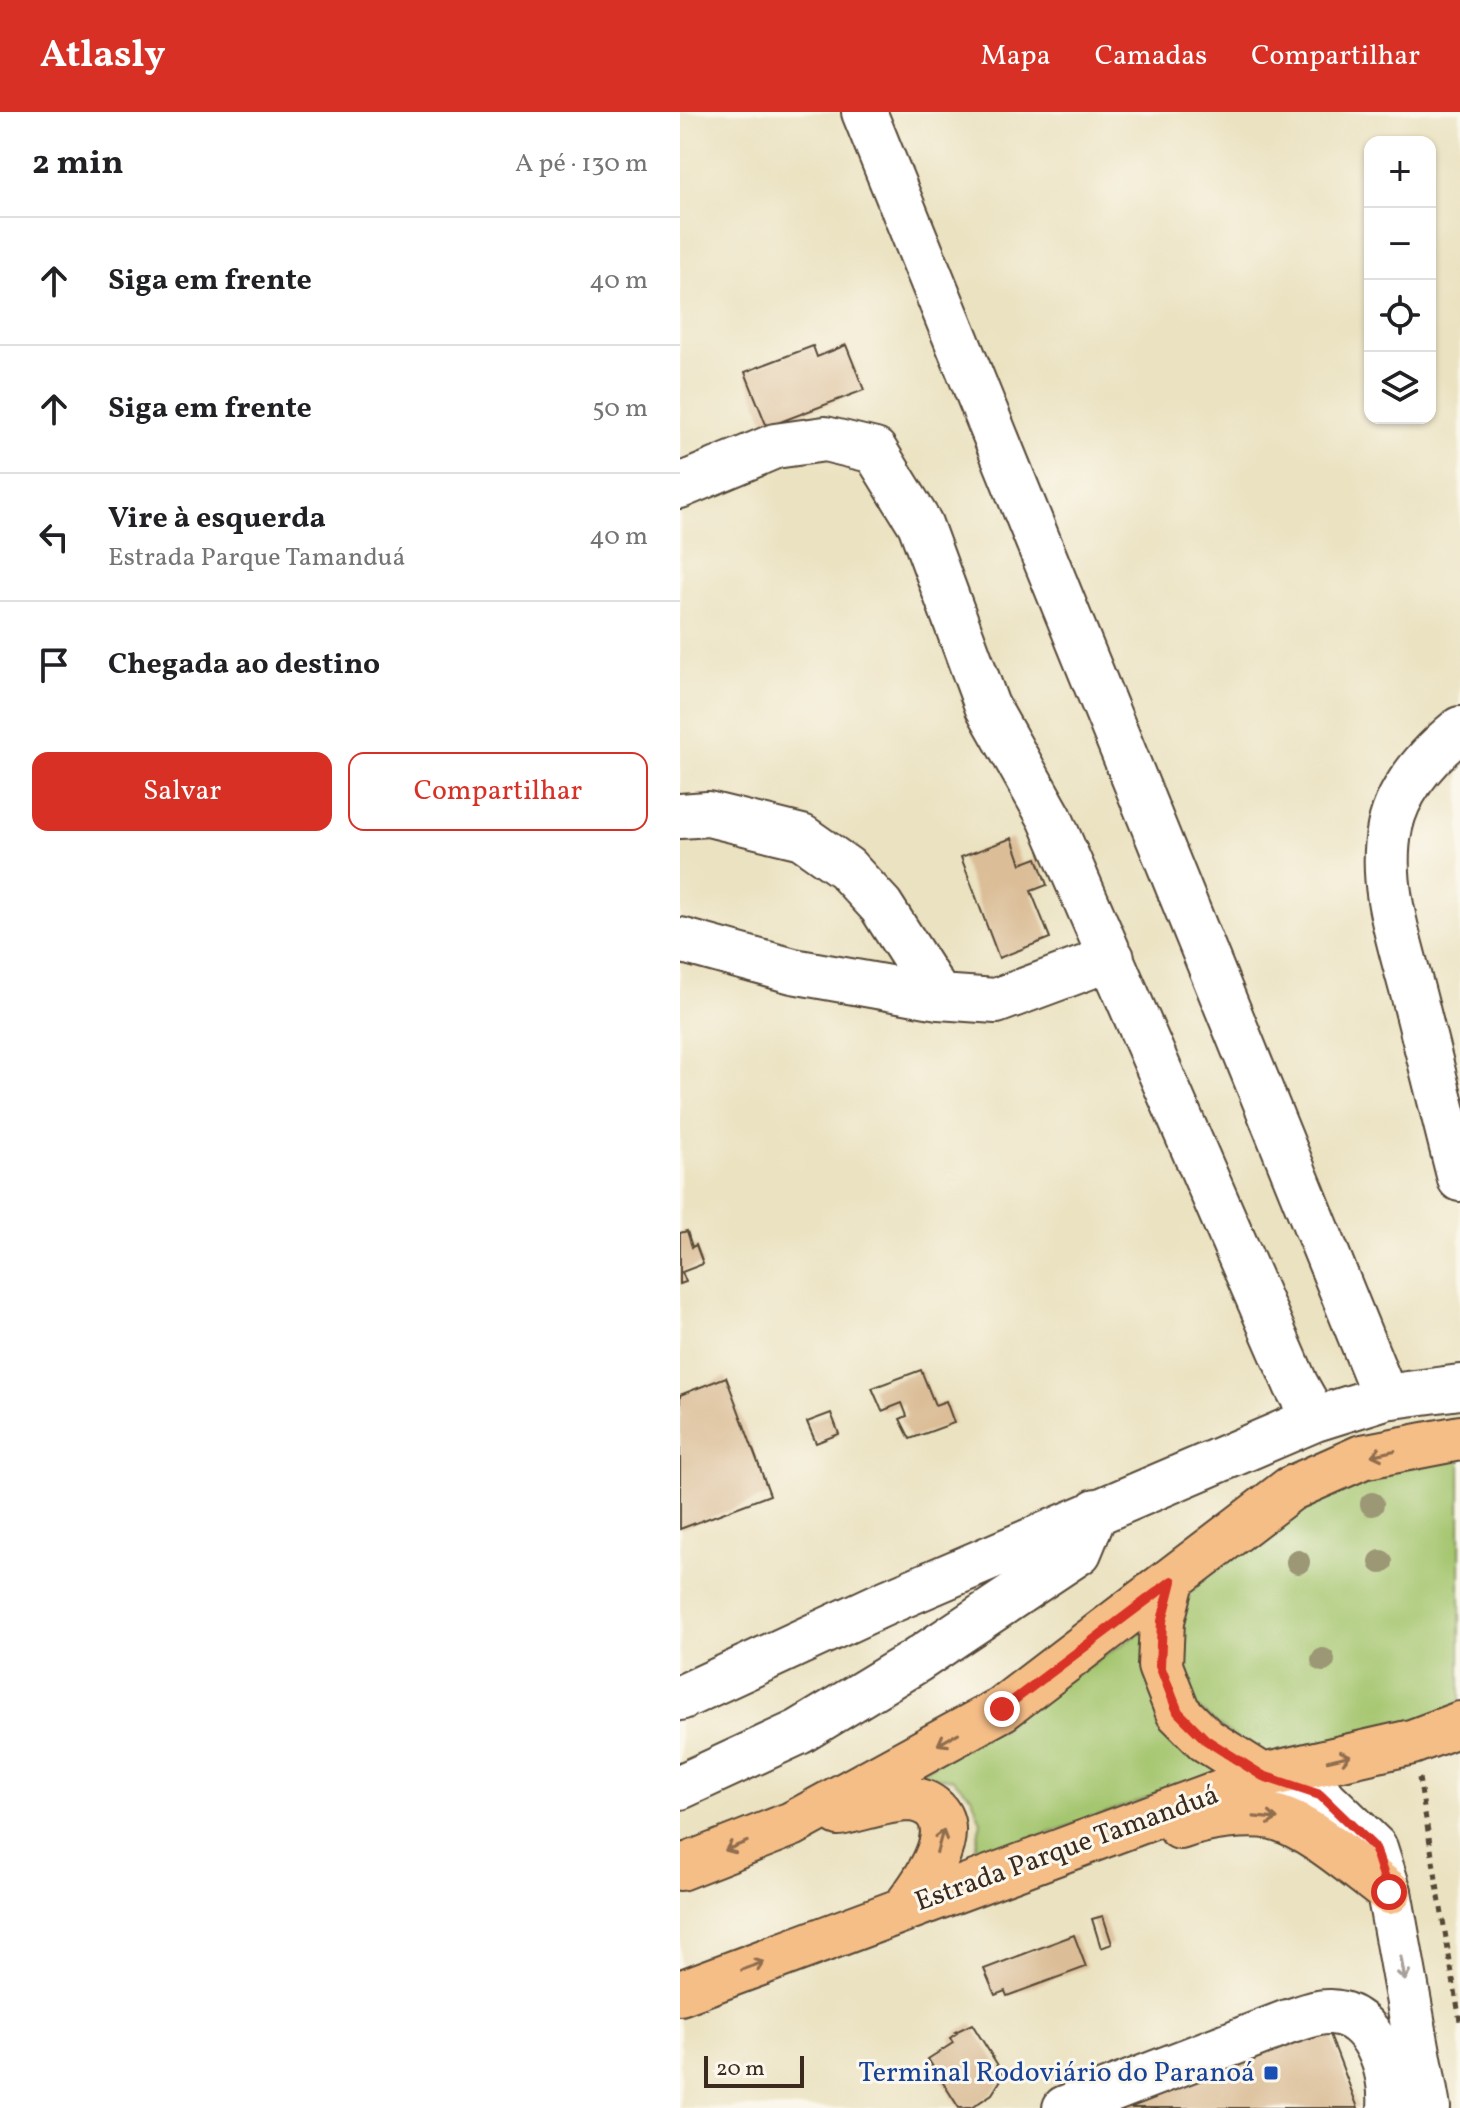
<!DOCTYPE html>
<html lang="pt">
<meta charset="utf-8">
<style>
:root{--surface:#fff;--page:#f2f2f2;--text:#202124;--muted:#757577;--line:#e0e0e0;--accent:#d93025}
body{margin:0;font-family:Vollkorn,serif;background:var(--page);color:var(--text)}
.controls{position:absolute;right:24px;top:24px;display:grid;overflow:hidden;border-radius:16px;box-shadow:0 2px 6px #0004}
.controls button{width:72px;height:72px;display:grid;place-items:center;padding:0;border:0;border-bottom:2px solid var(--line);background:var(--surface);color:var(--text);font:40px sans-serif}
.scale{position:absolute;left:24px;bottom:20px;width:100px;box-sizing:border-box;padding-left:8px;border:4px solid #3b2a1e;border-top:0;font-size:22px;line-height:28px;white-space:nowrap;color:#3b2a1e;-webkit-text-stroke:6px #fbf7ec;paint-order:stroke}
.stop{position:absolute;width:24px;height:24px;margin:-18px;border:6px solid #d93025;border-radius:50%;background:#fff}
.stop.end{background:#d93025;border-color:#fff;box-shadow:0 2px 8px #0008}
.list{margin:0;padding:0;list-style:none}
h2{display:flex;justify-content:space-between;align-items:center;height:104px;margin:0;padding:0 32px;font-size:34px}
h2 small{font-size:26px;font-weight:400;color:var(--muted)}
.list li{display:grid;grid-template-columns:52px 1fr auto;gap:24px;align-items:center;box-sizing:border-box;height:128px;padding:0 32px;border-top:2px solid var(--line)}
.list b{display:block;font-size:30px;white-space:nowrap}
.list p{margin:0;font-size:26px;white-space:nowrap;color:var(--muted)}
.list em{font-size:26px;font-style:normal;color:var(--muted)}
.actions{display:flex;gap:16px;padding:24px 32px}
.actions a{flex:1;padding:18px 0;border:2px solid var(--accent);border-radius:16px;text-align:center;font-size:28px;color:var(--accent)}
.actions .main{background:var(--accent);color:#fff}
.icon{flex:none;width:44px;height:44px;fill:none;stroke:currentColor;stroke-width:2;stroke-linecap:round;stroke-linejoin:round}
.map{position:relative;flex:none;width:780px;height:1996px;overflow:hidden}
header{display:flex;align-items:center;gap:48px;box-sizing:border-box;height:112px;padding:0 40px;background:var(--accent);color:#fff}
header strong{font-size:38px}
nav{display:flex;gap:44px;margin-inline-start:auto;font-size:28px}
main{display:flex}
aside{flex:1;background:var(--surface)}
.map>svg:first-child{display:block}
.green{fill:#a5c66f;stroke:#707846;stroke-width:2}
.building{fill:#dbbe98}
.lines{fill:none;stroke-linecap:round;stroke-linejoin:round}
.minor-casing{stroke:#554636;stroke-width:48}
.major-casing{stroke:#554636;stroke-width:48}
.path{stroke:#554636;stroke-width:5;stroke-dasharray:6 6;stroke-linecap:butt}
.minor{stroke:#fff;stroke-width:44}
.major{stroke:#f6be87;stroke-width:44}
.tree{fill:#9c9775}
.oneway{stroke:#8f6d4d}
.oneway2{stroke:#a79f9a}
.route{stroke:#d93025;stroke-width:10}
.transit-dot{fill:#1a4fb4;stroke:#fbf7ec;stroke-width:3}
.labels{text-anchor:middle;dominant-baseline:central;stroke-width:6;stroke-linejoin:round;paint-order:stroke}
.street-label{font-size:28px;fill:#3b2a1e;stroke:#fbf7ec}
.transit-label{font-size:28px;fill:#164399;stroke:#fbf7ec;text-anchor:end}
</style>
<header>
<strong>Atlasly</strong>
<nav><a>Mapa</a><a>Camadas</a><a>Compartilhar</a></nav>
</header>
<main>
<aside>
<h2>2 min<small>A pé · 130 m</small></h2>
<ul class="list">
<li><svg class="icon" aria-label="ahead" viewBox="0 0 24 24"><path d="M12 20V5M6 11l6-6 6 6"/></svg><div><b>Siga em frente</b></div><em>40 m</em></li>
<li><svg class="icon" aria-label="ahead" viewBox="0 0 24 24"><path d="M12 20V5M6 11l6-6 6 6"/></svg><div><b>Siga em frente</b></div><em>50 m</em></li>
<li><svg class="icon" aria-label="left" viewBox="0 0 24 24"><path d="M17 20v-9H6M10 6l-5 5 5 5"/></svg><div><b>Vire à esquerda</b><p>Estrada Parque Tamanduá</p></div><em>40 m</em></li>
<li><svg class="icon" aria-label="arrive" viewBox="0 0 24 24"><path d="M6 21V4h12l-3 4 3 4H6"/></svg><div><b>Chegada ao destino</b></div></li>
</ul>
<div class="actions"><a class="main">Salvar</a><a>Compartilhar</a></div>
</aside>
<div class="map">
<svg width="780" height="1996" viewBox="0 0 780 1996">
<rect width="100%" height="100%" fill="#fbf7ec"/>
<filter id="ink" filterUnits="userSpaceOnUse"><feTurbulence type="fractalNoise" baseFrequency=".0125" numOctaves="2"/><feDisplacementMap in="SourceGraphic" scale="16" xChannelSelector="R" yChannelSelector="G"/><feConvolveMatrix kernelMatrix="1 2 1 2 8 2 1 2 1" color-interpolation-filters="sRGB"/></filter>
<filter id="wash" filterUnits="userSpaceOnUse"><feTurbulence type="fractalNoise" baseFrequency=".006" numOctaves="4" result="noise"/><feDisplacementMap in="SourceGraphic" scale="32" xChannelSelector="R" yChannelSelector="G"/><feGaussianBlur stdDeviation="1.8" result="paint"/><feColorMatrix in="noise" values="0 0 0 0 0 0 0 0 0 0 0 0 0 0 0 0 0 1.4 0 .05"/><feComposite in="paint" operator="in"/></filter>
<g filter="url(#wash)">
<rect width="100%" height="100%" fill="#ebe2c1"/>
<path class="green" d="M780 1347V1600L590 1653 508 1589 494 1510 506 1473 616 1391 687 1362Z
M473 1513 548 1657 292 1749 301 1710 292 1685 273 1667 238 1662Z"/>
<g id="blocks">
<path class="building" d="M166 233 184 278 87 315 65 260 133 234 137 245Z
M332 726 341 752 357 746 367 773 351 779 370 826 319 846 281 745Z
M7 1119 12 1135 16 1133 23 1152 2 1160 6 1170 0 1172V1121Z
M241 1258 255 1293 266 1289 274 1311 230 1327 220 1307 227 1304 222 1291 202 1299 192 1276Z
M46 1265 90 1383 0 1417V1283Z
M151 1301 159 1322 136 1331 127 1310Z
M423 1804 432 1832 421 1836 412 1807Z
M394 1823 406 1855 327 1884 325 1879 315 1883 304 1857Z
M292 1912 324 1963 312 1982 291 1996H279L248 1947 273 1931 270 1926 277 1921 275 1920Z
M646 1912 678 1996H425Z"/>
</g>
</g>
<g filter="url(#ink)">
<use href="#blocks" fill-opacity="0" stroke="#554636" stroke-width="2"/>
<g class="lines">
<defs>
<path id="minor" d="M184 0 705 1285
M0 374 95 334 145 327 195 339 240 412 307 594 370 706 616 1273 635 1307
M780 617C751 641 718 675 710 715 698 773 721 833 735 889 750 948 765 1008 780 1067
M0 704 28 702 122 725 166 756 201 794 259 885
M0 828 113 859 259 885 316 889 432 846
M0 1586 203 1492 635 1307 705 1285 780 1275
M583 1664 640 1683 695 1736 709 1780 748 1996
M0 1675 119 1620 236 1549 399 1440 416 1399
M385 1996 608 1910C622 1906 637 1899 651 1900 694 1902 713 1959 710 1996"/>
<path id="major" d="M492 1469 482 1509 480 1554 498 1600 526 1628 583 1664
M159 1701C181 1697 205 1688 227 1687 237 1687 248 1691 255 1698 279 1724 242 1774 224 1797
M500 1715C526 1706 566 1700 593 1705 629 1713 679 1758 709 1780
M0 1756 112 1712 322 1597 610 1377 682 1345 780 1326
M0 1881 583 1664 732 1630 780 1612"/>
</defs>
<use href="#minor" class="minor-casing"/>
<use href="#major" class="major-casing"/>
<path class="path" d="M739 1666 780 1909"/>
<use href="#minor" class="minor"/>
<use href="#major" class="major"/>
</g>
<g class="tree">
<circle cx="692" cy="1392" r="12"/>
<circle cx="618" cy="1450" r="12"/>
<circle cx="701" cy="1450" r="12"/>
<circle cx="643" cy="1548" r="12"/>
</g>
<defs><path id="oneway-shaft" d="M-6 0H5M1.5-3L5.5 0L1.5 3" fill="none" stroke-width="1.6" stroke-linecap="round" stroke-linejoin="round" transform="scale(2)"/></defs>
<g class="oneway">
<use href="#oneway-shaft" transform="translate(703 1341) rotate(168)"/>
<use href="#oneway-shaft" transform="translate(268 1627) rotate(151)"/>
<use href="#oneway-shaft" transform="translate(659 1646) rotate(-13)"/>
<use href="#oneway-shaft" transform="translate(586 1706) rotate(5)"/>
<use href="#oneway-shaft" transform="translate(260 1729) rotate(-74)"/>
<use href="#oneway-shaft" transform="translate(56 1734) rotate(158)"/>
<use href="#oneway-shaft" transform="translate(73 1854) rotate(-20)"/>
</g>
<use class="oneway2" href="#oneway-shaft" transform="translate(723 1857) rotate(80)"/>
</g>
<g class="lines" filter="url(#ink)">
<path class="route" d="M322 1597 492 1469 482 1509 480 1554 498 1600 526 1628 583 1664 640 1683 695 1736 709 1780"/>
</g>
<rect class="transit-dot" x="583" y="1953" width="16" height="16" rx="4"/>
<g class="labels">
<g class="street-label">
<text transform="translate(387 1737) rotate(-20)">Estrada Parque Tamanduá</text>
</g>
<g class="transit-label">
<text x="575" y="1961">Terminal Rodoviário do Paranoá</text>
</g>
</g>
</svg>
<div class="controls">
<button>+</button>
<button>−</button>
<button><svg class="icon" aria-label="locate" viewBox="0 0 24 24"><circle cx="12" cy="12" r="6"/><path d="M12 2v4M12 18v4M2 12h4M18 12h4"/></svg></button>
<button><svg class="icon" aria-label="layers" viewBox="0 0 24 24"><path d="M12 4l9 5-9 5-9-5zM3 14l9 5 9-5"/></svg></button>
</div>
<div class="scale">20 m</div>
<div class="stop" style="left:709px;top:1780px"></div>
<div class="stop end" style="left:322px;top:1597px"></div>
</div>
</main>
